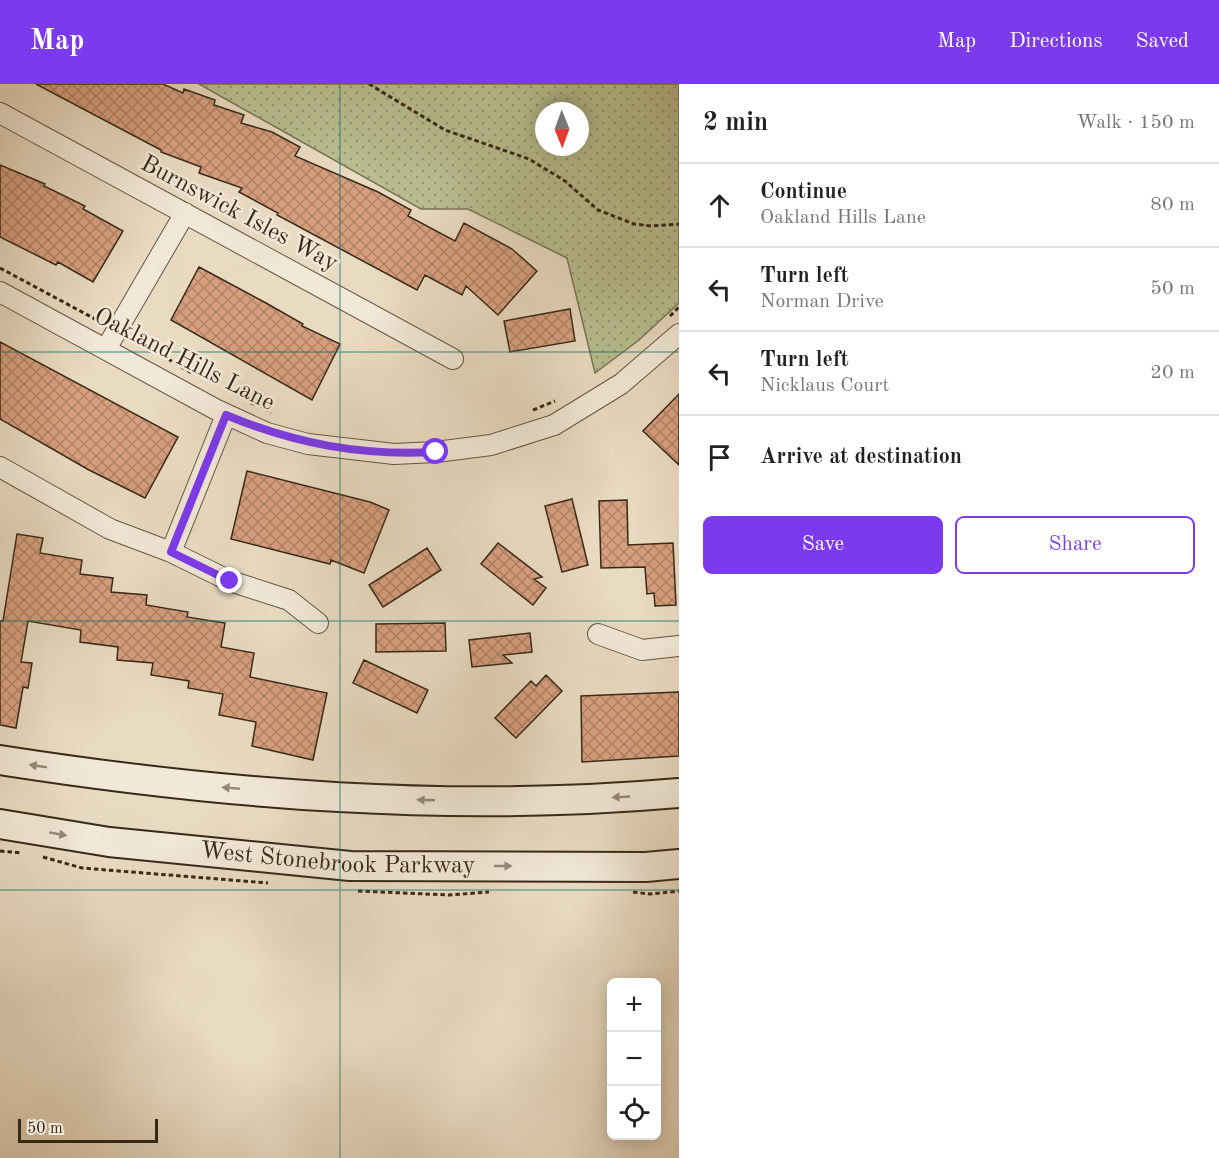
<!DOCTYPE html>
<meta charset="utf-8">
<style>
:root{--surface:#fff;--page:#f6f6f6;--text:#222;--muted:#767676;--line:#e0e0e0;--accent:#7c3aed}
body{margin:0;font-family:"Old Standard TT",serif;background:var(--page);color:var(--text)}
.controls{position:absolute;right:18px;bottom:18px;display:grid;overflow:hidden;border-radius:9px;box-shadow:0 3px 15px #0003}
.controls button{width:54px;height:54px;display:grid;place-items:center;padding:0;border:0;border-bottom:2px solid var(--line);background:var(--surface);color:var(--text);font:30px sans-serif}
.compass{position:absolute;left:535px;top:18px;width:54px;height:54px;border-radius:50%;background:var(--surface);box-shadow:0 3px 15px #0003;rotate:179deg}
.scale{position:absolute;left:18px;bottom:15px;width:140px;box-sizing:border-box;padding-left:6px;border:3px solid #372918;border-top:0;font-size:16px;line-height:21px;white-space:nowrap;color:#372918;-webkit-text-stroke:4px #f1e8d7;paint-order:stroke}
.stop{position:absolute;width:18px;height:18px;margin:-14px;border:4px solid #7c3aed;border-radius:50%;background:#fff}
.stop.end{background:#7c3aed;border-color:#fff;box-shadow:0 2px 6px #0008}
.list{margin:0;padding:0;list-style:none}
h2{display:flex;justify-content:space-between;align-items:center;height:78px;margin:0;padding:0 24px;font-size:26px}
h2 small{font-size:20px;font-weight:400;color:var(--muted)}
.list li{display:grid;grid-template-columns:39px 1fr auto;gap:18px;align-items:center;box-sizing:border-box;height:84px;padding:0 24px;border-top:2px solid var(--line)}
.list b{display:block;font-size:22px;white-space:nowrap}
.list p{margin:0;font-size:20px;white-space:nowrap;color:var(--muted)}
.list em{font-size:20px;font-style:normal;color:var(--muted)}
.actions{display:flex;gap:12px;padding:18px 24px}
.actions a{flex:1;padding:14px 0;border:2px solid var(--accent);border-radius:9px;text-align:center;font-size:21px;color:var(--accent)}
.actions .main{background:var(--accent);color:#fff}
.icon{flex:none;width:33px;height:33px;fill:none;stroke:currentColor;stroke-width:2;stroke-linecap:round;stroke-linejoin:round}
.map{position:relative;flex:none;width:679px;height:1074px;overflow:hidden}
header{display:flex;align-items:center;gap:36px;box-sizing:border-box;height:84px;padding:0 30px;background:var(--accent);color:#fff}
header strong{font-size:28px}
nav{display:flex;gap:33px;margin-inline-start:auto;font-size:21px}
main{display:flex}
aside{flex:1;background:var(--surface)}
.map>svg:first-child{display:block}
.grass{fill:url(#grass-dots);stroke:#787454;stroke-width:1.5;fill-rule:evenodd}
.building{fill:url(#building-cross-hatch);stroke:#372918;stroke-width:1.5}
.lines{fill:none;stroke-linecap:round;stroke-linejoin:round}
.street-casing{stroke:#645642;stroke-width:22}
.secondary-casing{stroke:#372918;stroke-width:32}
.path{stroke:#372918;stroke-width:3;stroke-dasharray:4.5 3;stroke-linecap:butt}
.street{stroke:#f1e8d7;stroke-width:20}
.secondary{stroke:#f1e8d7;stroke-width:28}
.oneway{fill:#948878}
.route{stroke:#7c3aed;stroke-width:8}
.grid{fill:none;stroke:#0f766e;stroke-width:1.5;stroke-opacity:0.55}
.labels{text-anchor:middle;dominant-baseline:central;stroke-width:5;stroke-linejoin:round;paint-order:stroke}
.street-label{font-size:24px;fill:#372918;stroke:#f1e8d7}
</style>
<header>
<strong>Map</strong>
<nav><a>Map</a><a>Directions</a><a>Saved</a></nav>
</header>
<main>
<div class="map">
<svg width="679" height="1074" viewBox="0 0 679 1074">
<defs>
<pattern id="grass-dots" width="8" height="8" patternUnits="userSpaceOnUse" patternTransform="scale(1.5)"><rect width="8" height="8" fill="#b9bf91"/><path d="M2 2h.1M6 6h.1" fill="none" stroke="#979b75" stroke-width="1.8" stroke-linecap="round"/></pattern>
<pattern id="building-cross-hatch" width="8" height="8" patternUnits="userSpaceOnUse" patternTransform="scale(1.5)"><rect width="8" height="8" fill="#d89f7e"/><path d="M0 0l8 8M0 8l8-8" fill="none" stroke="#b08266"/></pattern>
</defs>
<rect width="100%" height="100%" fill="#e9dbc2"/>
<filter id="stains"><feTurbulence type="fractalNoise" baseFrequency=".00333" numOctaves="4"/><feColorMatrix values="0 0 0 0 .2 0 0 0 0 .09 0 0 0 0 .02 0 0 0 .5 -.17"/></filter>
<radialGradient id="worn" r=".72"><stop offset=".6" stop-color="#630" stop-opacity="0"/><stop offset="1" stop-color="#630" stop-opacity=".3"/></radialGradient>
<path class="grass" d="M199 0H679V219L639 256 595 289 567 174 468 125H421ZM544 27H580V63H544Z"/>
<path class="building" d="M36 0H163L183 9 184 5 215 16 214 21 244 31 241 39 272 48 300 63 295 72 378 108 411 126 408 132 455 157 464 139 512 165 537 187 498 231 466 202 462 211 425 191 417 206 277 131 278 129 239 108 242 104 199 89 201 83 161 68V66Z
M0 81 45 100 44 102 85 122 83 125 123 147 93 198 58 178 56 181 0 153Z
M199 183 266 219 303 240 302 242 340 260 312 316 171 236Z
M570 225 575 257 510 268 504 237Z
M0 258 178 353 145 414 89 386 0 335Z
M679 310V381L643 347Z
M247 387 370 418 389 426 364 489 331 476 330 480 231 455Z
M572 415 588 481 562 488 545 422Z
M627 416 628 461 673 459 676 521 655 522 654 509 647 510 645 483 601 484 599 417Z
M17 450 43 454 40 469 82 476 80 490 113 494 111 508 147 511 146 521 188 528 187 533 225 539 221 563 254 569 250 593 327 609 313 676 252 662 256 638 219 631 223 610 188 604 189 597 151 591 153 579 117 576 118 563 80 558 81 546 28 537 21 578 32 579 28 604 23 603 16 644 0 641V537H3Z
M498 459 542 493 534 495 546 504 533 521 481 480Z
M427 464 441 486 383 523 369 501Z
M445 539 446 567 376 568V540Z
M530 549 532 568 503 571 512 579 472 583 469 556Z
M364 576 428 606 417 629 353 599Z
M546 591 562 607 516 654 495 634 531 597 536 602Z
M679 608V672L582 678 581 612Z"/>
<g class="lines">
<defs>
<path id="street" d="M0 29 453 275
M0 208 215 325 267 349 308 360 394 370 436 368 491 361 554 341 621 300 679 250
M106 265 185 129
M0 383 110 445 171 468 230 497 289 516 318 539
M171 468 226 331
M598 550 642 566 679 562"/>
<g id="secondary">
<path d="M0 676C224 711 453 729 679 709"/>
<path id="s1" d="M0 740 109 758 350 782 646 783 679 780"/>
</g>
</defs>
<use href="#street" class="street-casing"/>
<use href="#secondary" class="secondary-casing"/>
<path class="path" d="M369 0 445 46 529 75 565 97 598 126 634 140 651 142 679 140
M0 184 97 236
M670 232 679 223
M142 260 192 289
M251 319 264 323 271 329
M533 326 555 317
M0 767 22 769
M43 773 82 784 268 799
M358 807 449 811 489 808
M633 808 650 810 679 807"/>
<use href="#street" class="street"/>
<use href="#secondary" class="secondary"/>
</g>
<defs><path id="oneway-solid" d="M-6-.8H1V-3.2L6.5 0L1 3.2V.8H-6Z" transform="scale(1.5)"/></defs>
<g class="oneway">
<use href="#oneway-solid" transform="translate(38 682) rotate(-171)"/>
<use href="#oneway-solid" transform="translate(231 704) rotate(-175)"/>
<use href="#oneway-solid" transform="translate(621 713) rotate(177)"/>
<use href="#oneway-solid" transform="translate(426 716) rotate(-178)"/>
<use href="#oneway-solid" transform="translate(58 750) rotate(10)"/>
<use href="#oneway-solid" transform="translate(503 782)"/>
</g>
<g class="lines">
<path class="route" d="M230 497 171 468 226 331C295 360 362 372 436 368"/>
</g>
<path class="grid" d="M340 0V1074M0 268H679M0 537H679M0 806H679"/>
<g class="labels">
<g class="street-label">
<text transform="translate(239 130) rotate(28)">Burnswick Isles Way</text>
<text transform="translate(184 276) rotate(27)">Oakland Hills Lane</text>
<text stroke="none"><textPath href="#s1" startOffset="340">West Stonebrook Parkway</textPath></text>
</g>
</g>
<rect width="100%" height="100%" filter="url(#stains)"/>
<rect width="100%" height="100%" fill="url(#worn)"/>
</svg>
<div class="controls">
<button>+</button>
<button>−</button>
<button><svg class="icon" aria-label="locate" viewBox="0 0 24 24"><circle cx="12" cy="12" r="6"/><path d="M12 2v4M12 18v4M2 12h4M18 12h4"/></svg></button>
</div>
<svg class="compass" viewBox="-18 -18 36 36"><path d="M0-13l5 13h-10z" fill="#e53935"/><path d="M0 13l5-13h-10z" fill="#767676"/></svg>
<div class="scale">50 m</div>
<div class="stop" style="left:436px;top:368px"></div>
<div class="stop end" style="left:230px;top:497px"></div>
</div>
<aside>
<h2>2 min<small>Walk · 150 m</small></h2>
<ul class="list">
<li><svg class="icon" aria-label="ahead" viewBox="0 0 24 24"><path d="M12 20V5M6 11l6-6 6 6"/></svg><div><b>Continue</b><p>Oakland Hills Lane</p></div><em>80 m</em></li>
<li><svg class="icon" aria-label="left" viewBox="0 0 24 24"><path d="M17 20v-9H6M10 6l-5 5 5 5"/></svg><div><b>Turn left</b><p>Norman Drive</p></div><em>50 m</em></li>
<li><svg class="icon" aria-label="left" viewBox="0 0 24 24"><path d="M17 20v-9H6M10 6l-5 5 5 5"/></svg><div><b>Turn left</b><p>Nicklaus Court</p></div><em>20 m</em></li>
<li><svg class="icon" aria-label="arrive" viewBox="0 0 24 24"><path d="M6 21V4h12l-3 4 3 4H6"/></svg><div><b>Arrive at destination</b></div></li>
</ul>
<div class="actions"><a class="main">Save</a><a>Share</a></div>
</aside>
</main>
